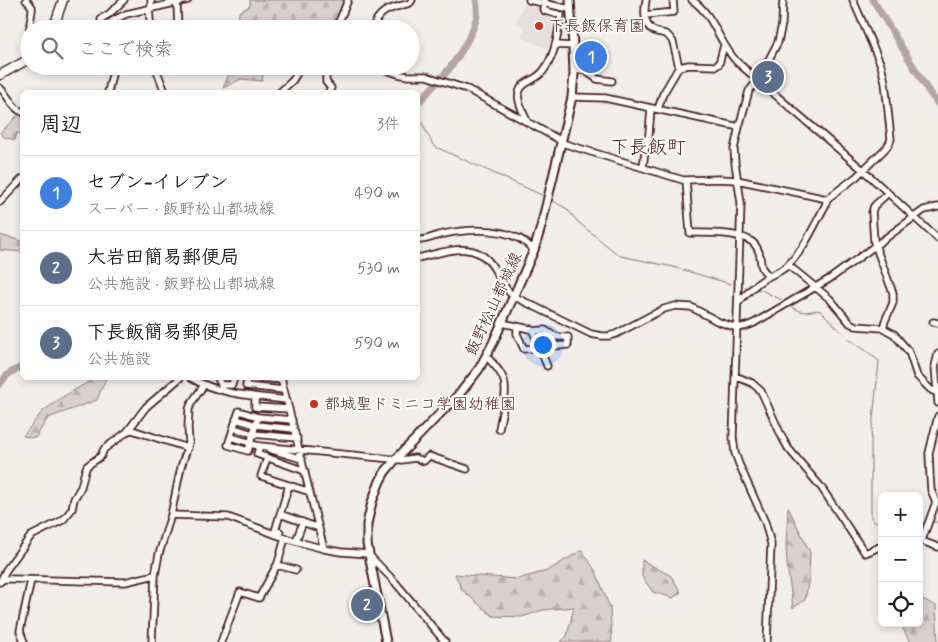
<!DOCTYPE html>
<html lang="ja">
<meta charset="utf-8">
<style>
:root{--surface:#fff;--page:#f2f2f2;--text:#202124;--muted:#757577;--line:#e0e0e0;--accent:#c8321e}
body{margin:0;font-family:Mynerve,"Klee One",sans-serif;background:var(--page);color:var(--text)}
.controls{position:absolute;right:15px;bottom:15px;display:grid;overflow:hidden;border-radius:8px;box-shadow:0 2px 8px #0003}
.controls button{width:45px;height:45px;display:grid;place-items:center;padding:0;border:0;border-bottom:1px solid var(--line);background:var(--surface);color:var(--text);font:25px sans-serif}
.you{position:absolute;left:542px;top:344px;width:18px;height:18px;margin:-12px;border:4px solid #fff;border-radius:50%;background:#1a73e8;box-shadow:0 0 0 8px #1a73e833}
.badge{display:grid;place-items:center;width:32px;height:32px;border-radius:50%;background:var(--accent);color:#fff;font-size:16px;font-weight:700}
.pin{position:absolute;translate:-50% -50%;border:2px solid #fff;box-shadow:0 1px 5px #0006}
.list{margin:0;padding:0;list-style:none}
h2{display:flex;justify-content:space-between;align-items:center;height:65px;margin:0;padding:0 20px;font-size:21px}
h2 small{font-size:16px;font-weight:400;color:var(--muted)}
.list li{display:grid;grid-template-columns:32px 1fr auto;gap:15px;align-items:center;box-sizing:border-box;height:75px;padding:0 20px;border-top:1px solid var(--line)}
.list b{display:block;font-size:19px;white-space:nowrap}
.list p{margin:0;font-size:16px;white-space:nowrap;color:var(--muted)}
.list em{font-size:16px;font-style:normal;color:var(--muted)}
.icon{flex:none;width:28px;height:28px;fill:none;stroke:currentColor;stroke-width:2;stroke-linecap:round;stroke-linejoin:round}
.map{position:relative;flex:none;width:938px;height:642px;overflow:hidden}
.search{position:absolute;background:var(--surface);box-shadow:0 2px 8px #0003;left:20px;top:20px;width:400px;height:55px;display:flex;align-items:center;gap:12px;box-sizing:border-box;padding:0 18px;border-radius:28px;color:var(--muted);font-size:19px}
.panel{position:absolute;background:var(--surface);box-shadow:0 2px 8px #0003;left:20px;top:90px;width:400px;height:290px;border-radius:8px}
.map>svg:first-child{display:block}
.built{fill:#e5dfdd}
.forest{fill:url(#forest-firs);stroke:#92787d}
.cemetery{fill:url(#cemetery-stones);stroke:#92787d}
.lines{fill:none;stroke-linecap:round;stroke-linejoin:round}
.stream{stroke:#8b6f75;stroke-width:1}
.river{stroke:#b7a5a6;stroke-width:7}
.minor-casing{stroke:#4a1f2b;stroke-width:9}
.major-casing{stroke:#4a1f2b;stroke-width:11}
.highway-casing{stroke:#4a1f2b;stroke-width:11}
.minor{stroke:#fdfcf7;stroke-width:5.5}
.major{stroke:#fdfcf7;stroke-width:7}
.highway{stroke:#fdfcf7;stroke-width:8}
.poi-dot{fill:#c8321e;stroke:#fdfcf7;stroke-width:2}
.labels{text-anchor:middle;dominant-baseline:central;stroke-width:4;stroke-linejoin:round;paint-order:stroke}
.poi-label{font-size:16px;fill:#4a1f2b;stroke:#fdfcf7;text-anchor:start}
.street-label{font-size:16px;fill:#4a1f2b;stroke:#fdfcf7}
.quarter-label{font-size:19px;fill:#4a1f2b;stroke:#fdfcf7}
</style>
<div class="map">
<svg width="938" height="642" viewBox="0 0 938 642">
<defs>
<pattern id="forest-firs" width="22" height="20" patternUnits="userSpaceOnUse" patternTransform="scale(1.25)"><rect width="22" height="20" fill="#d9d0cf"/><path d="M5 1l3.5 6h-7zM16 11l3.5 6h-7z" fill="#bcb2b2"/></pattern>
<pattern id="cemetery-stones" width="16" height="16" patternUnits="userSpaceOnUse" patternTransform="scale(1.25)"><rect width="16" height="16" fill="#d9d0cf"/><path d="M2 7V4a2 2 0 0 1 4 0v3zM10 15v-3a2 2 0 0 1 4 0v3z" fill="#bcb2b2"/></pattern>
</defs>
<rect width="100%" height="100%" fill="#f2efeb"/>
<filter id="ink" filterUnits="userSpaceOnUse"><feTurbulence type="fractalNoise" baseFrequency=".02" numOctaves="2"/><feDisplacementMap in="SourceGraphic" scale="10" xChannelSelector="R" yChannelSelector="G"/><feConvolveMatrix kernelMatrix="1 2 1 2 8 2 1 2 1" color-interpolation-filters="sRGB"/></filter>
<g filter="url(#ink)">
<path class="built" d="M524 4 535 9 536 7 540 8 559 15 552 51 521 37 525 28 515 23Z"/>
<path class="forest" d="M235 66H268L264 70 262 81 241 79 223 88 230 72Z
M0 235 22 241V252L0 250Z
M95 378H106L97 400 48 418 35 438 23 436 42 412 61 398Z
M788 507 810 552 809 578 805 600 793 608 787 564 786 546Z
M582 550 596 572 610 608 612 642H561L567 636 574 607 543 610 522 617 493 616 462 590 455 574 517 579 547 571Z
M642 560 671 576 681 592 673 598 653 592 642 577Z
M919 597 936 606 938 642H910L900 623H919Z"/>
<path class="cemetery" d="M250 0H346L334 29H238L239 12 250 6Z
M20 113 22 114V134L17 133 15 140 4 137 0 133Z"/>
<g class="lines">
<path class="stream" d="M418 107V116
M421 121 433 145 438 148 544 196
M550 199 567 209 578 222 616 253 621 256 673 267 731 284
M745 287H749
M755 289 761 290 782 300
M793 308C808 316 808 309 821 311L847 338 868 352 879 361 871 439V517L873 521 882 523
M931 522H938
M919 524 925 523"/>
<path class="river" d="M873 0 929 92 938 104
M418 103C426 94 434 86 442 77 455 64 473 34 477 16 478 10 477 5 476 0
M0 384C9 372 9 373 22 367"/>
<defs>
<path id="minor" d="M26 0C28 2 30 4 32 7 33 11 29 22 30 29
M151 0V8
M529 0 570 9
M646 0C644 11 643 28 657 32 666 34 667 33 673 42L679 67
M692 0C715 16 718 42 737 62L863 170 938 239
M177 3 178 29
M149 9 151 29
M645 15 674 12 673 0
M114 20V29
M102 27 101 20 102 18 109 14 124 0
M100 29 114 20 126 14 188 0
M336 29 348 0
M372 29C380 8 391 9 410 3L412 0
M555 45 573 46
M155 66 165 92
M326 66V82L331 88 329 92
M375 66 398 74 408 76H426L467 89 558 139 562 143 683 180 720 179 737 180 827 199
M574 71 584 70 597 79 612 81
M0 88C9 96 11 107 22 112
M108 92 114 66
M280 92 293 80 301 66
M572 97 605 98 739 127
M658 109 663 94 679 67 689 65 716 66 719 64 724 45
M528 123C522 109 510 92 528 82 535 78 542 75 546 67 556 52 558 32 561 15L545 11 543 9 545 0
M643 167 645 151 649 134 651 108
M686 180 690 233C707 233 735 232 749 240 754 242 757 247 759 252 763 265 757 265 769 276
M0 202 22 179
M418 240C427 241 435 235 444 234 467 229 497 228 518 238 525 241 529 246 534 250
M418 258C442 253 473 239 491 264 499 275 502 286 513 296L591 334 602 336H609L616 334 650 316 664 309 675 306 691 307 719 322 737 328 747 326 754 323 831 278 924 210 938 207
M788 265 830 299 850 323 856 326 883 328 894 334 909 352 917 376 930 389 933 391 938 392
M738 303C746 294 754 285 764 279 772 274 781 272 788 265 805 248 814 226 825 206L827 199 856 177 885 149 889 144 891 139 885 82 881 65 853 0
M933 322 938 323
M502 323 530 329 533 331 545 330 553 335 554 346 568 345V337H559L553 335
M517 327V334L524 349 540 348
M883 328 885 321 893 303V293L874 242 872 212 874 206 888 193
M533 331 547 366
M539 346H554
M938 354 935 366 938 403
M486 356C493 363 499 369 503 378 509 391 501 415 499 429
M735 376 752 383 761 391 782 437 788 448 821 487 865 553 882 546
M191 378C220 395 254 396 287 400
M218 378 221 385H232L234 378
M247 378 246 386 284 390
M259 378 282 380
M281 378 324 549
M255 397V407L289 409
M236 419 256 425 294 429
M292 420 258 417 250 444 260 446 257 454 305 471
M234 428 253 434 297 438
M129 429 188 448
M231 437 251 443
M250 444 248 451 228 445 239 411 258 417
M260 446 402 460 415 458 424 461 429 456 467 469
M269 449 302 459
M267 458 261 476 310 492
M280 514 319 528
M171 515 228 517 285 538 324 549 341 552 368 554 395 582 445 642
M280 532 275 531 289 485
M297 538 303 522
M919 540 938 547
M922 540 936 502 931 490 930 476 929 453 938 416
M277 565 296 570
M1 581 4 579H12L125 582 155 575
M0 582 6 570 31 536 63 520 72 509 74 499 81 487 85 471 87 466 101 456 104 449 127 432 146 407 180 378
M24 642 20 631 31 580
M152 642 155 575 159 554 171 515 181 467 189 443 188 428 189 409 192 402 204 385
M221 642 240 592 259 598 278 563 285 538
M767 642 771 544 765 522 739 464 735 453 733 437 741 203 735 163 734 149 739 127 749 91 758 80 778 42 782 24 783 0"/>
<path id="major" d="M386 642 367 544V524L372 502 380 481 385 472 395 460 461 392 479 369 493 343 534 250 541 227 572 97 574 74 573 46 570 0"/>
<path id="highway" d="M53 29 63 0
M0 75 29 59"/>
</defs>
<use href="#minor" class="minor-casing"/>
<use href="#major" class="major-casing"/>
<use href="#highway" class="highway-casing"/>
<use href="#minor" class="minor"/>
<use href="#major" class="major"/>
<use href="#highway" class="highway"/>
</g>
</g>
<g class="poi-dot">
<circle cx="539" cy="26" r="5"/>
<circle cx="314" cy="404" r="5"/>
</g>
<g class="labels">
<g class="poi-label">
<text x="549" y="26">下長飯保育園</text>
<text x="324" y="404">都城聖ドミニコ学園幼稚園</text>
</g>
<g class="street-label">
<text transform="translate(494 304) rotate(-65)">飯野松山都城線</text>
</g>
<g class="quarter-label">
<text x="648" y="147">下長飯町</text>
</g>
</g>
</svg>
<div class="controls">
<button>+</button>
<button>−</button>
<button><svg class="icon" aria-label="locate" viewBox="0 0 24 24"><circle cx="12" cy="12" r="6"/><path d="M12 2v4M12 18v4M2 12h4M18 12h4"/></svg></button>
</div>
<div class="you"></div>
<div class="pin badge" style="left:591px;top:57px;background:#3f7fe0">1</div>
<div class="pin badge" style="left:367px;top:605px;background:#5c6f8a">2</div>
<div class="pin badge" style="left:768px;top:77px;background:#5c6f8a">3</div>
<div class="search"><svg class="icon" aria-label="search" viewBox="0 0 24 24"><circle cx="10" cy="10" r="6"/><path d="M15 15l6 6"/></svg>ここで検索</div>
<section class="panel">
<h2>周辺<small>3件</small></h2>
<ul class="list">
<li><span class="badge" style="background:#3f7fe0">1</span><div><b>セブン-イレブン</b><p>スーパー · 飯野松山都城線</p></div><em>490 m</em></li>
<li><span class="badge" style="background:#5c6f8a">2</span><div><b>大岩田簡易郵便局</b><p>公共施設 · 飯野松山都城線</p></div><em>530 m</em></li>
<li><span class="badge" style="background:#5c6f8a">3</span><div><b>下長飯簡易郵便局</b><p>公共施設</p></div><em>590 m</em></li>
</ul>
</section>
</div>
